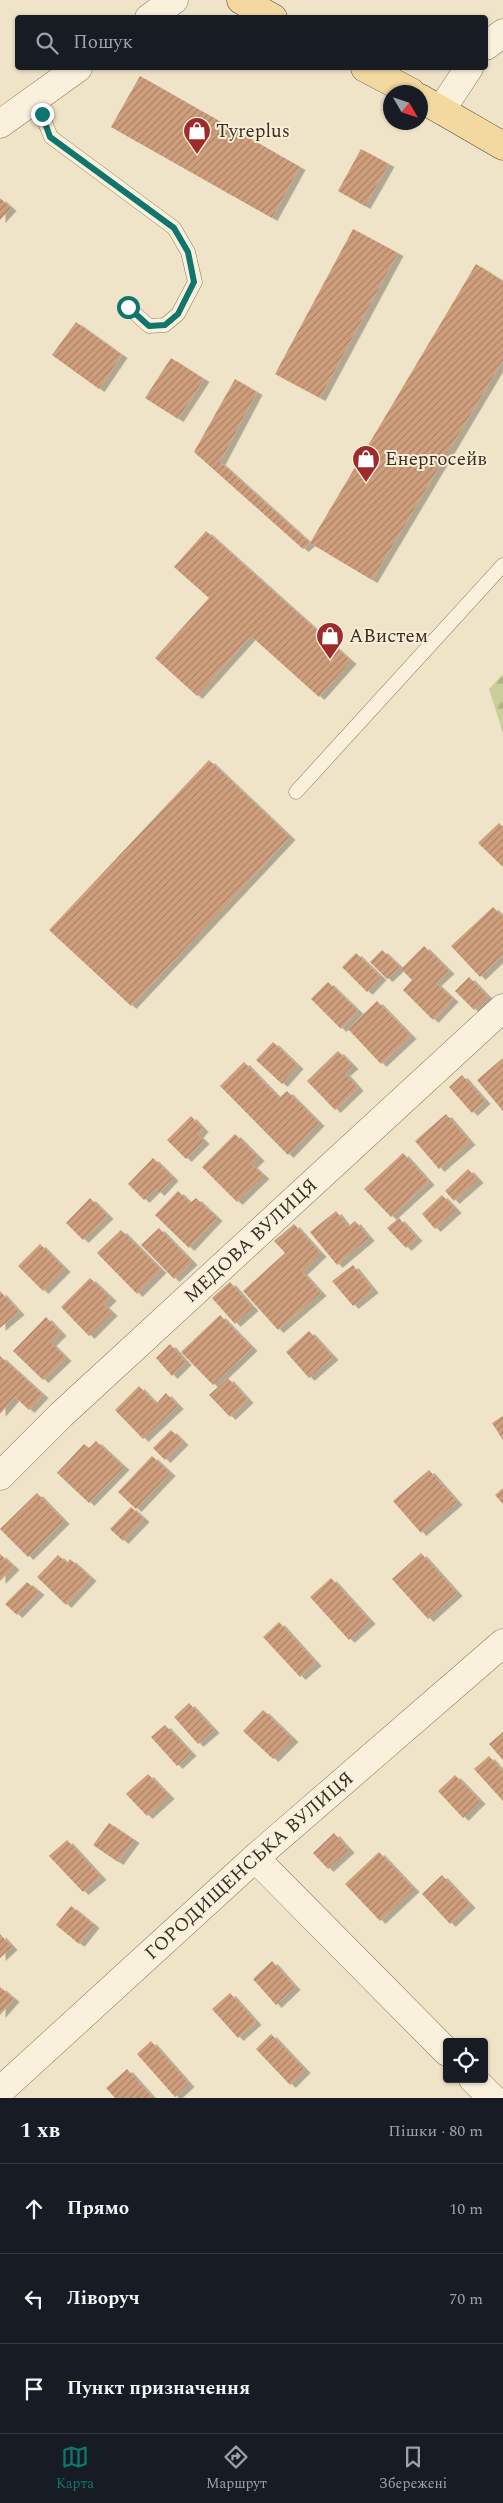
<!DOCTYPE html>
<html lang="uk">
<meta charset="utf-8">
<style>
:root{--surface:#171b24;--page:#242831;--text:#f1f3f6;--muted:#9ea1a6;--line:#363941;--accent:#0f766e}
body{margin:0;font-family:Spectral,serif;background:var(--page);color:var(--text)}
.controls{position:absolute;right:15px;bottom:15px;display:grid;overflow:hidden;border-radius:5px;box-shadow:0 1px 4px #0004}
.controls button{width:45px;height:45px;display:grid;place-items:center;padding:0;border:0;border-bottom:1px solid var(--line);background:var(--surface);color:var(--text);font:25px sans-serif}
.compass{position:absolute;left:383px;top:85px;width:45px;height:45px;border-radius:50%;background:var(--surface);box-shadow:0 1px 4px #0004;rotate:129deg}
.stop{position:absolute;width:15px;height:15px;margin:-11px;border:4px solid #0f766e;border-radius:50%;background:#fff}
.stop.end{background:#0f766e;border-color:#fff;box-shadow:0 1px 5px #0008}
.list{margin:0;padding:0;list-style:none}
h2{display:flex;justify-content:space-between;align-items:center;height:65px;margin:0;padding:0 20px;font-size:21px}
h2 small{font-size:16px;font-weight:400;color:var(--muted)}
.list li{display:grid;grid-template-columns:32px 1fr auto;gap:15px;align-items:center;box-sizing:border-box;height:90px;padding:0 20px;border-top:1px solid var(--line)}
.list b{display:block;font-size:19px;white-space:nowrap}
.list em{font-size:16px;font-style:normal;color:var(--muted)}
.icon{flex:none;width:28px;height:28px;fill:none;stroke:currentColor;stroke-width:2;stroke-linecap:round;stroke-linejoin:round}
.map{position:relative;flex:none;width:503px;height:2098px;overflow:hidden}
.search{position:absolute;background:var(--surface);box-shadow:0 1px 4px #0004;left:15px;right:15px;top:15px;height:55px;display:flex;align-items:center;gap:12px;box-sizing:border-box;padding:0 18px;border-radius:5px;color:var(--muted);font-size:19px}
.sheet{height:335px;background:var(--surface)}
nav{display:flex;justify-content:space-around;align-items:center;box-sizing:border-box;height:70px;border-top:1px solid var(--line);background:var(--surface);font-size:14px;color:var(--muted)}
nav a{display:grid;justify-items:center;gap:2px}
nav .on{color:var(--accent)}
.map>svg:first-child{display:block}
.forest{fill:url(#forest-firs)}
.building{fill:url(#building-hatch);filter:url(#shadow)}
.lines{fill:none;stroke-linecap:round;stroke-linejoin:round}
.service-casing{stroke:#8d765c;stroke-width:15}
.minor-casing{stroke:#8d765c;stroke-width:29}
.primary-casing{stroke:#5b4430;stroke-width:29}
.service{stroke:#faf1dc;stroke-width:14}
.minor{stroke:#faf1dc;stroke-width:28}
.primary{stroke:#f3d9a0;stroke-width:28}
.route{stroke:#0f766e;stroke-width:6}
.labels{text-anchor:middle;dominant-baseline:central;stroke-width:4;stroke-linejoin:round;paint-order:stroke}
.poi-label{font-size:19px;fill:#3d2e20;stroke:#f7eed8;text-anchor:start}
.street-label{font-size:19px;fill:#3d2e20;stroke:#f7eed8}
</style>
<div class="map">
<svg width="503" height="2098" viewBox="0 0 503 2098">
<defs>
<pattern id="forest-firs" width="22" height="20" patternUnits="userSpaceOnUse" patternTransform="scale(1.25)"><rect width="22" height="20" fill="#c9cf9b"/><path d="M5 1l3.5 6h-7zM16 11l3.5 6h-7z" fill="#aeb285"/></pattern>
<pattern id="building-hatch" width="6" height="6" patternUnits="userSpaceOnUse" patternTransform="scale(1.25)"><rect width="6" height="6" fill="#cf9f7d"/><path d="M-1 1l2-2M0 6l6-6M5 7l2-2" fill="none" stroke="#a98266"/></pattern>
<filter id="shadow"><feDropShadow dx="5.5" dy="3" stdDeviation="0" flood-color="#0004"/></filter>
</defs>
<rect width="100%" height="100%" fill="#f0e4c8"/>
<path class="forest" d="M503 674V733L489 689Z"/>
<path class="building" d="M140 76 300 167 272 218 111 127Z
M361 149 389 164 365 206 338 191Z
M0 198 11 208 0 220Z
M353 229 398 253 320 398 275 374Z
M476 264 503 281V360L372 580 310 543Z
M76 322 122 355 99 389 52 355Z
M171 358 204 379 178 419 145 398Z
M235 379 257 392 220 462 310 543 303 549 194 452Z
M206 531 351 661 319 697 251 636 197 696 155 658 209 598 174 567Z
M209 760 290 837 131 1006 49 930Z
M499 823 503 827V867L478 843Z
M493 907 503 917V955L480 977 451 946Z
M424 946 449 971 436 983 453 999 433 1020 403 990 412 980 401 969Z
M382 950 400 967 387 979 370 962Z
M356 953 381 977 367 992 342 967Z
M469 977 488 997 474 1010 455 991Z
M328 982 358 1011 341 1029 311 999Z
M377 1001 411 1036 381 1064 348 1029Z
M273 1042 298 1066 282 1084 256 1060Z
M338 1051 353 1066 345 1073 358 1088 335 1110 307 1081Z
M503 1058V1111L477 1080Z
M244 1062 279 1098 287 1091 319 1123 288 1155 220 1086Z
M462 1075 485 1101 472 1113 449 1087Z
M446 1114 470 1142 439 1169 415 1141Z
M191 1116 203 1129 198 1135 204 1141 186 1159 167 1140Z
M235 1134 259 1158 252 1165 264 1176 237 1202 202 1167Z
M403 1153 429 1182 391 1217 364 1189Z
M153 1158 173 1178 159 1193 155 1189 144 1200 128 1184Z
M468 1169 478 1180 454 1201 445 1191Z
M178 1191 190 1203 196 1198 217 1218 189 1248 155 1215Z
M442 1195 456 1210 435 1229 422 1214Z
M90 1198 108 1216 83 1240 66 1223Z
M336 1211 348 1227 355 1221 369 1238 337 1265 310 1232Z
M399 1218 417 1238 406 1248 387 1228Z
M294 1224 321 1254 302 1272 321 1293 278 1330 243 1291 285 1253 274 1241Z
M159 1228 192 1262 174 1279 141 1245Z
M121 1230 161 1270 137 1294 97 1253Z
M40 1244 65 1269 43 1291 18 1266Z
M353 1265 373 1290 353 1306 332 1281Z
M90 1278 111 1298 104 1305 112 1313 89 1336 61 1307Z
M230 1282 253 1308 235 1324 212 1298Z
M0 1291 19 1312 0 1328Z
M220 1315 252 1348 213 1385 181 1352Z
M46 1317 61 1333 51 1343 66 1358 43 1380 13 1351Z
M309 1331 333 1357 309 1378 286 1352Z
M170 1344 186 1362 172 1376 156 1358Z
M0 1356 43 1395 29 1410 15 1397 0 1414Z
M228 1378 248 1400 230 1417 209 1395Z
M139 1386 156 1404 166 1393 178 1406 143 1439 115 1410Z
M503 1416V1440L492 1423Z
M171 1430 183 1442 165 1460 153 1448Z
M96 1441 124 1467 89 1503 57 1473 84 1444 89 1448Z
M152 1456 170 1473 136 1509 118 1492Z
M429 1470 457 1502 421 1533 393 1501Z
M503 1488V1504L495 1495Z
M37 1493 64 1521 28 1557 0 1529Z
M131 1507 144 1519 123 1541 110 1529Z
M421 1553 457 1593 428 1619 392 1579Z
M0 1554 14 1567 0 1581Z
M58 1555 67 1563 70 1559 91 1578 66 1605 37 1577Z
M331 1578 370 1621 349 1640 310 1597Z
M27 1582 39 1592 17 1615 5 1604Z
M279 1622 316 1663 300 1677 263 1637Z
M189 1703 214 1730 198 1744 174 1717Z
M263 1710 293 1739 273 1759 243 1731Z
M165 1725 191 1753 177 1766 151 1737Z
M503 1732V1760L489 1744Z
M489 1756 503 1772V1801L474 1769Z
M148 1774 169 1796 147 1816 126 1794Z
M455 1775 480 1801 463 1818 438 1791Z
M109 1823 134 1840 118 1862 93 1845Z
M334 1833 349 1850 328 1869 313 1853Z
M67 1840 101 1877 83 1892 49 1856Z
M379 1852 414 1889 380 1921 345 1884Z
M442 1875 470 1905 450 1924 422 1894Z
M71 1906 94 1925 79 1944 56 1925Z
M0 1934 12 1947 0 1958Z
M272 1961 295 1987 276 2005 253 1979Z
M0 1987 14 1999 0 2015Z
M230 1993 256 2022 238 2038 212 2009Z
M271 2034 305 2070 290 2085 256 2049Z
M151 2041 189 2084 175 2097 137 2054Z
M127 2069 153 2098H115L106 2088Z"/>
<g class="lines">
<defs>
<path id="service" d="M35 98 51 137 174 228 188 252 195 282 178 314 165 325 149 326 128 307
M296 792 503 565"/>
<g id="minor">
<path d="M149 18 174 0"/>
<path d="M486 46 503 33"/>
<path d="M441 110 469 68"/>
<path d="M0 124 78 68"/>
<path id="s1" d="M0 1476 61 1415 503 1008"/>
<path d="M255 1858 447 2052"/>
<path d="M473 2079 492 2098"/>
<path id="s2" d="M0 2091 255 1858 503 1643"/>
</g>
<path id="primary" d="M241 0 273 18
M365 68 411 92
M420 98 503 146"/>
</defs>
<use href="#service" class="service-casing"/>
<use href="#minor" class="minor-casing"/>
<use href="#primary" class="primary-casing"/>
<use href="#service" class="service"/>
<use href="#minor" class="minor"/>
<use href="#primary" class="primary"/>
</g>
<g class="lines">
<path class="route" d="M42 114 50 137 174 228 188 252 194 282 178 314 165 325 149 326 128 307"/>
</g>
<defs>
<symbol id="shop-pin" viewBox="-11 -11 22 30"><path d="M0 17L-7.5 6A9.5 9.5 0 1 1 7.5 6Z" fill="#9e2a2b" stroke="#f7eed8"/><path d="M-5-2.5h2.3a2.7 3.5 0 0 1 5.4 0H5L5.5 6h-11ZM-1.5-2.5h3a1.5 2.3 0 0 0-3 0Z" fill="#fff"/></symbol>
</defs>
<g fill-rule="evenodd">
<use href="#shop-pin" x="181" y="115" width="32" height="43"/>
<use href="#shop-pin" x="350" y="443" width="32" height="43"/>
<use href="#shop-pin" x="314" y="620" width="32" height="43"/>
</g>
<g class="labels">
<g class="poi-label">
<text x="216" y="131">Tyreplus</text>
<text x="385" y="459">Енергосейв</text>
<text x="349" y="636">АВистем</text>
</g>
<g class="street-label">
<text stroke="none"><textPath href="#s1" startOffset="344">МЕДОВА ВУЛИЦЯ</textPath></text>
<text stroke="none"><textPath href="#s2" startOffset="336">ГОРОДИЩЕНСЬКА ВУЛИЦЯ</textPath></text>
</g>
</g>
</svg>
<div class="controls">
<button><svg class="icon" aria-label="locate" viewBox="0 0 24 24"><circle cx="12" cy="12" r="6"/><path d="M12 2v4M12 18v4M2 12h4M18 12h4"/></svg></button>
</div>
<svg class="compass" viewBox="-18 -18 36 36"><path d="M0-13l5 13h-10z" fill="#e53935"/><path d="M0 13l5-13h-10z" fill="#9ea1a6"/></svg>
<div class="stop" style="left:128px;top:307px"></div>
<div class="stop end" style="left:42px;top:114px"></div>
<div class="search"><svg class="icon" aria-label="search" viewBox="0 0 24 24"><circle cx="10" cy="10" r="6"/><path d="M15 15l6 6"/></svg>Пошук</div>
</div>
<section class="sheet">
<h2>1 хв<small>Пішки · 80 m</small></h2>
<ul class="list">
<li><svg class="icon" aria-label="ahead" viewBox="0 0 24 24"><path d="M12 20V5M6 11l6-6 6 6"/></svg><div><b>Прямо</b></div><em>10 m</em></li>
<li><svg class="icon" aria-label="left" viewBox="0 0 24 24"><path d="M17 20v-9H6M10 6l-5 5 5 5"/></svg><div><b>Ліворуч</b></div><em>70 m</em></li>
<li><svg class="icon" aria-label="arrive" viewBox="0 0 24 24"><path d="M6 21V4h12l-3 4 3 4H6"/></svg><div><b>Пункт призначення</b></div></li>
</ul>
</section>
<nav>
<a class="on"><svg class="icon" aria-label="map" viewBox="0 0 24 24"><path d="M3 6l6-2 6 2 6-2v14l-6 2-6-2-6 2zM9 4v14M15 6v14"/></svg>Карта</a>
<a><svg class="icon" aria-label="directions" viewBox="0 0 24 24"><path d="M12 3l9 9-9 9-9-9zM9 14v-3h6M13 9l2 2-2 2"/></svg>Маршрут</a>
<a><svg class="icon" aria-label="saved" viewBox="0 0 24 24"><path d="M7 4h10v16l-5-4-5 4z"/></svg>Збережені</a>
</nav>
